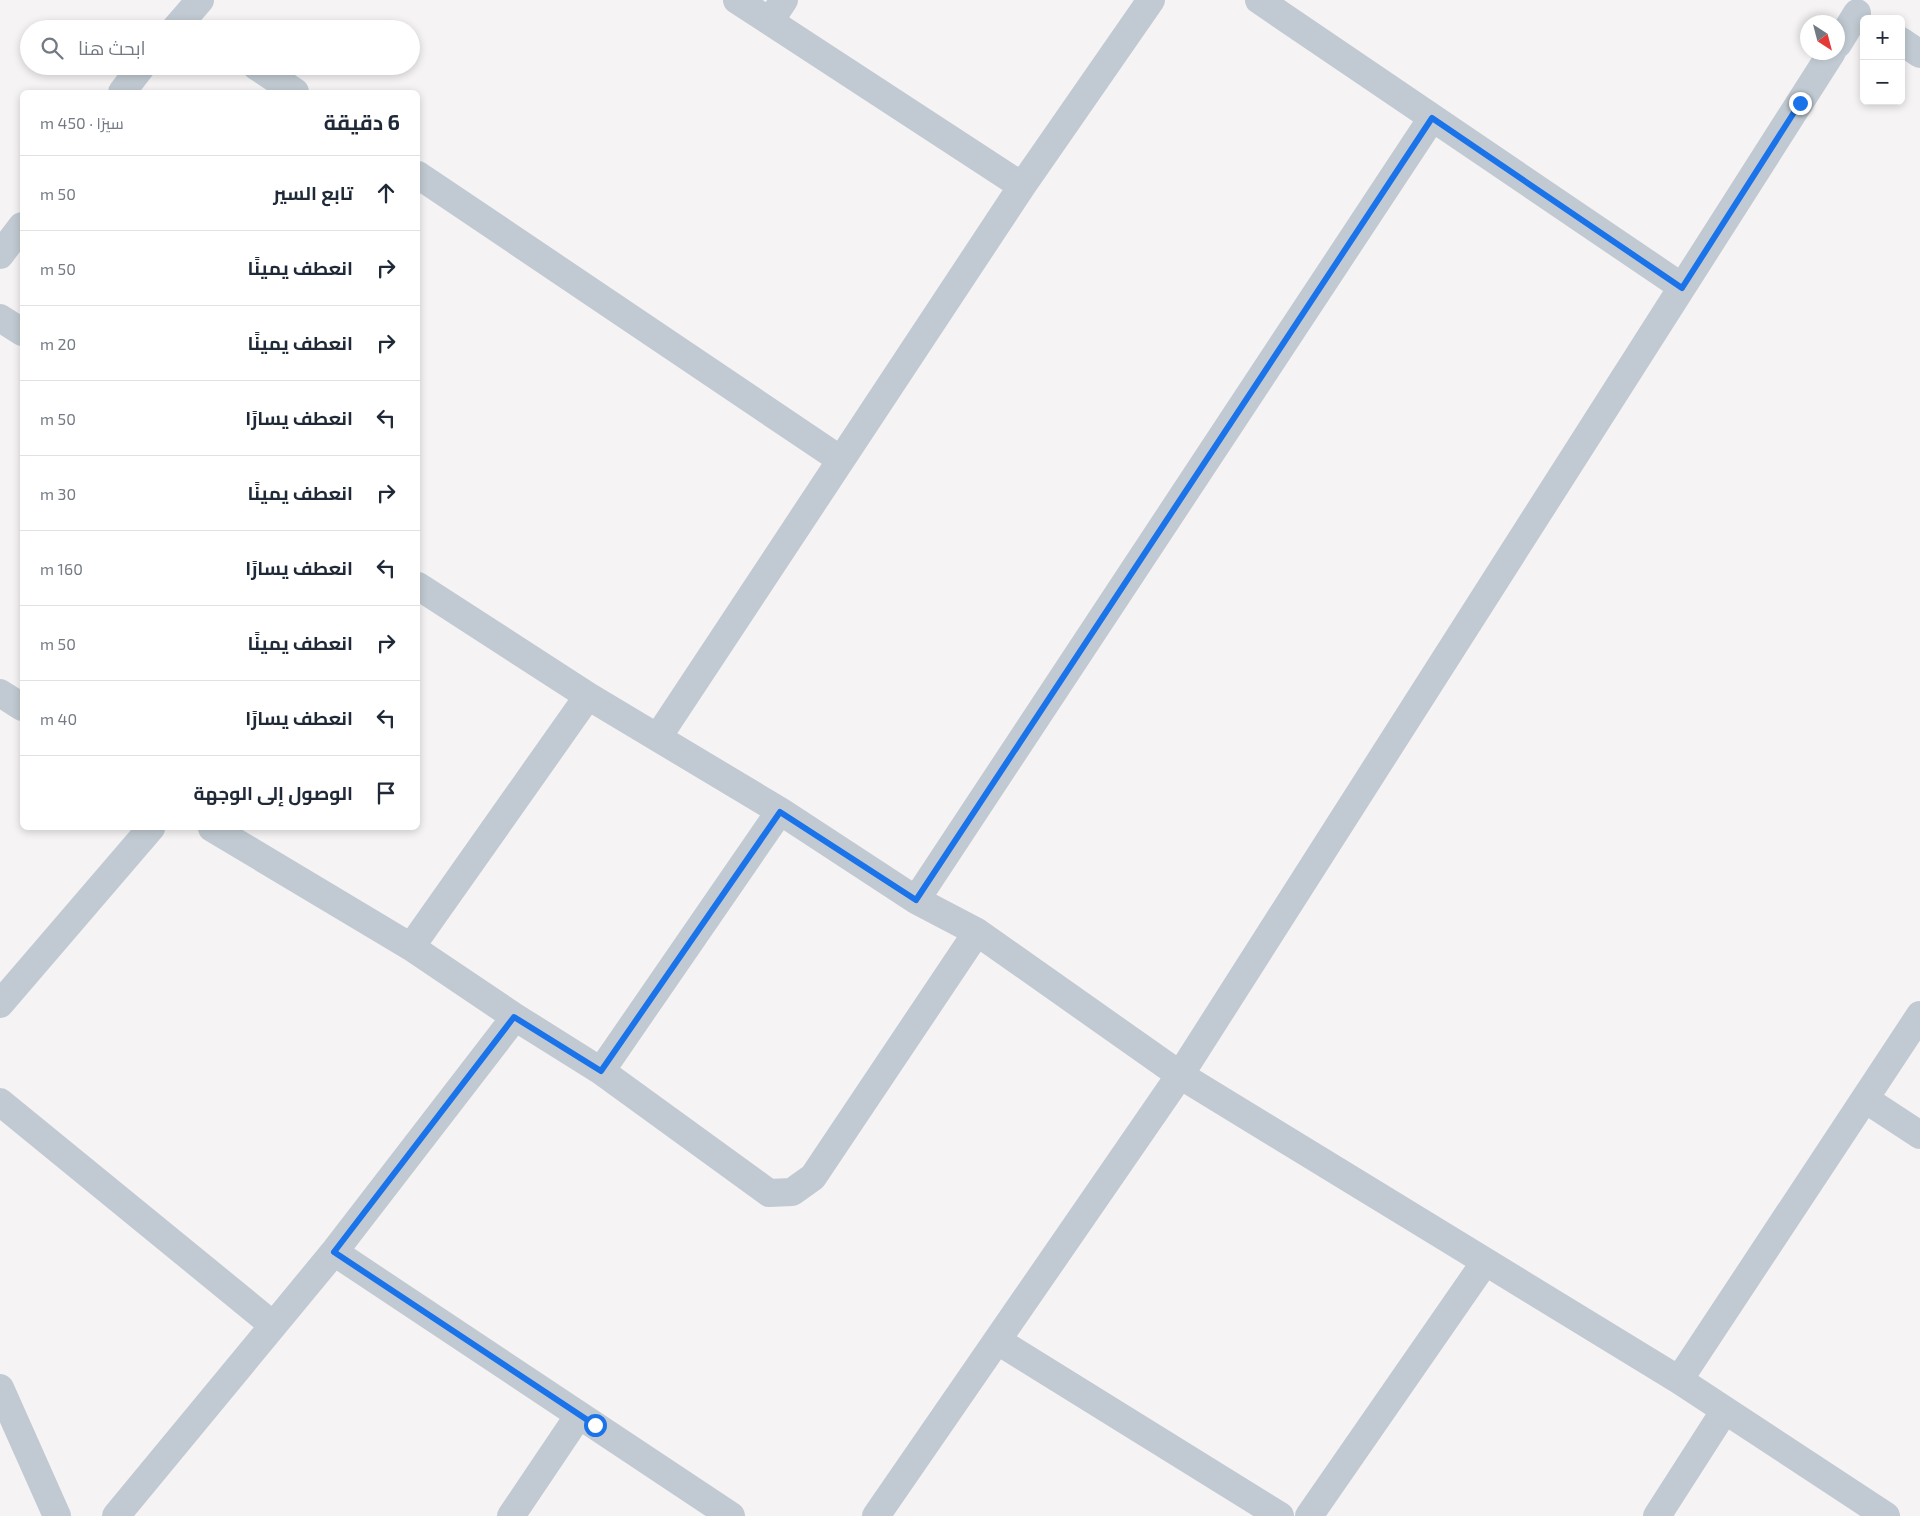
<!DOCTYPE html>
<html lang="ar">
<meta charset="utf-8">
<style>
:root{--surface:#fff;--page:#f2f2f3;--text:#1f2937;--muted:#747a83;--line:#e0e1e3}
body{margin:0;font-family:"Exo 2",Cairo,sans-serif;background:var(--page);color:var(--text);direction:rtl}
.controls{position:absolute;right:15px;top:15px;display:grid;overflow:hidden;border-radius:8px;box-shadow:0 2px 8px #0003}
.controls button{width:45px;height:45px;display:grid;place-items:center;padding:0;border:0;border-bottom:1px solid var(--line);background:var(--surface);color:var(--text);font:25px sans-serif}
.compass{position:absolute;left:1800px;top:15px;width:45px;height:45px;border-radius:50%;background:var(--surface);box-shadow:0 2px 8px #0003;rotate:144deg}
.stop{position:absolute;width:15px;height:15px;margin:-11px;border:4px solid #1a73e8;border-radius:50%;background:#fff}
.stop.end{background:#1a73e8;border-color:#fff;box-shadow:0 1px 5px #0008}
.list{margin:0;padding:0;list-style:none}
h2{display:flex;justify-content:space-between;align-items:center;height:65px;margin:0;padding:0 20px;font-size:21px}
h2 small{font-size:16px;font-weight:400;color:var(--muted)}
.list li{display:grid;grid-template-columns:32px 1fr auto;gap:15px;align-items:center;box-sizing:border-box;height:75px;padding:0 20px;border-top:1px solid var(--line)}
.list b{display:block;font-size:19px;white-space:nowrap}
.list em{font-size:16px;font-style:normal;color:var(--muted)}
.icon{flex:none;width:28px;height:28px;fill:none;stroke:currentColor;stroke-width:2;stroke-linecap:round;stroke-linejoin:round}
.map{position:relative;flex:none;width:1920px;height:1516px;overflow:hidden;direction:ltr}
.search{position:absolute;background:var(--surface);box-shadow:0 2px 8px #0003;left:20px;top:20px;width:400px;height:55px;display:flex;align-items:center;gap:12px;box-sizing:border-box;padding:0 18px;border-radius:28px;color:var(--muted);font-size:19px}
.panel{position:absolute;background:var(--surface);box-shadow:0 2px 8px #0003;left:20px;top:90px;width:400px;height:740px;border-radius:8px;direction:rtl}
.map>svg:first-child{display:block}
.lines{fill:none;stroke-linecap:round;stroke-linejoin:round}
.minor{stroke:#c1cad2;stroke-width:28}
.route{stroke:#1a73e8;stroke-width:6}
</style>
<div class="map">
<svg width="1920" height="1516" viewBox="0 0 1920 1516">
<rect width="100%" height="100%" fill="#f5f3f3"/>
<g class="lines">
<path class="minor" d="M737 0 1022 186
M1259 0 1682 287
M770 21 784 0
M175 29 200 0
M1901 41 1920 54
M1838 44 1857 13
M256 66 295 92
M122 92 142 66
M418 175 841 460
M0 255 22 226
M0 318 22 332
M418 586 588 696 780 811 916 900 977 932 1180 1075 1679 1380 1886 1516
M0 693 22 707
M658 737 1022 186 1151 0
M212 828 411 947 515 1017 601 1071 769 1193 792 1192 813 1177 977 932
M916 900 1432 118
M411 947 588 696
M0 1004 151 828
M601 1071 780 811
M1865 1099 1920 1135
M0 1102 273 1325
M334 1252 731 1516
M998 1341 1280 1516
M1679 1380 1920 1015
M0 1388 57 1516
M116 1516 334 1252 515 1017
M511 1516 579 1415
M876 1516 1180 1075 1832 52
M1309 1516 1485 1262
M1657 1516 1725 1410"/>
</g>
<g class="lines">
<path class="route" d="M595 1425 334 1252 514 1017 601 1071 780 812 916 900 1432 118 1682 288 1800 103"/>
</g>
</svg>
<div class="controls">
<button>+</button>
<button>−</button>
</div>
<svg class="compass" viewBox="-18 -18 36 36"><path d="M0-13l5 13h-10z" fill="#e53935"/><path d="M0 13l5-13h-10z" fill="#747a83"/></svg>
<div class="stop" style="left:595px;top:1425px"></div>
<div class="stop end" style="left:1800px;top:103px"></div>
<div class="search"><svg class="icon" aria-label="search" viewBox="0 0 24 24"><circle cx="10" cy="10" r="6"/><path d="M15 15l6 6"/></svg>ابحث هنا</div>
<section class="panel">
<h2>6 دقيقة<small>سيرًا · 450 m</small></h2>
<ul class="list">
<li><svg class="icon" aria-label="ahead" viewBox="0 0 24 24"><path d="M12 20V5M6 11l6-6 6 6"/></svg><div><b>تابع السير</b></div><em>50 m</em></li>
<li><svg class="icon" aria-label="right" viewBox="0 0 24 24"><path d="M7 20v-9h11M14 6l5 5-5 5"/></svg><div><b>انعطف يمينًا</b></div><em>50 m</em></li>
<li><svg class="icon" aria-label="right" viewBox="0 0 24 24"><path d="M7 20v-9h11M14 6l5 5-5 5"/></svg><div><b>انعطف يمينًا</b></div><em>20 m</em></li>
<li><svg class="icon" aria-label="left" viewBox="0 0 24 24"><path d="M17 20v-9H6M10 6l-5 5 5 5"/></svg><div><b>انعطف يسارًا</b></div><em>50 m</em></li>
<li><svg class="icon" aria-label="right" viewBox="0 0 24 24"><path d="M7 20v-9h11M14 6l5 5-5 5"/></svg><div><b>انعطف يمينًا</b></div><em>30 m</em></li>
<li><svg class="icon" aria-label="left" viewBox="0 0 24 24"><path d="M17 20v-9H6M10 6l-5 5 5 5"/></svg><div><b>انعطف يسارًا</b></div><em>160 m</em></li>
<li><svg class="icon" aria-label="right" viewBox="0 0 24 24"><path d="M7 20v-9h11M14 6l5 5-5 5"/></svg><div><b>انعطف يمينًا</b></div><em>50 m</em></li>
<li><svg class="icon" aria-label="left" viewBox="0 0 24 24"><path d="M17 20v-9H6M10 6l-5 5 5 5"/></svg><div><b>انعطف يسارًا</b></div><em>40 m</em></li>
<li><svg class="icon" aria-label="arrive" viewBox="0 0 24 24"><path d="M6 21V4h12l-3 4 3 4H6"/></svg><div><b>الوصول إلى الوجهة</b></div></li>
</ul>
</section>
</div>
